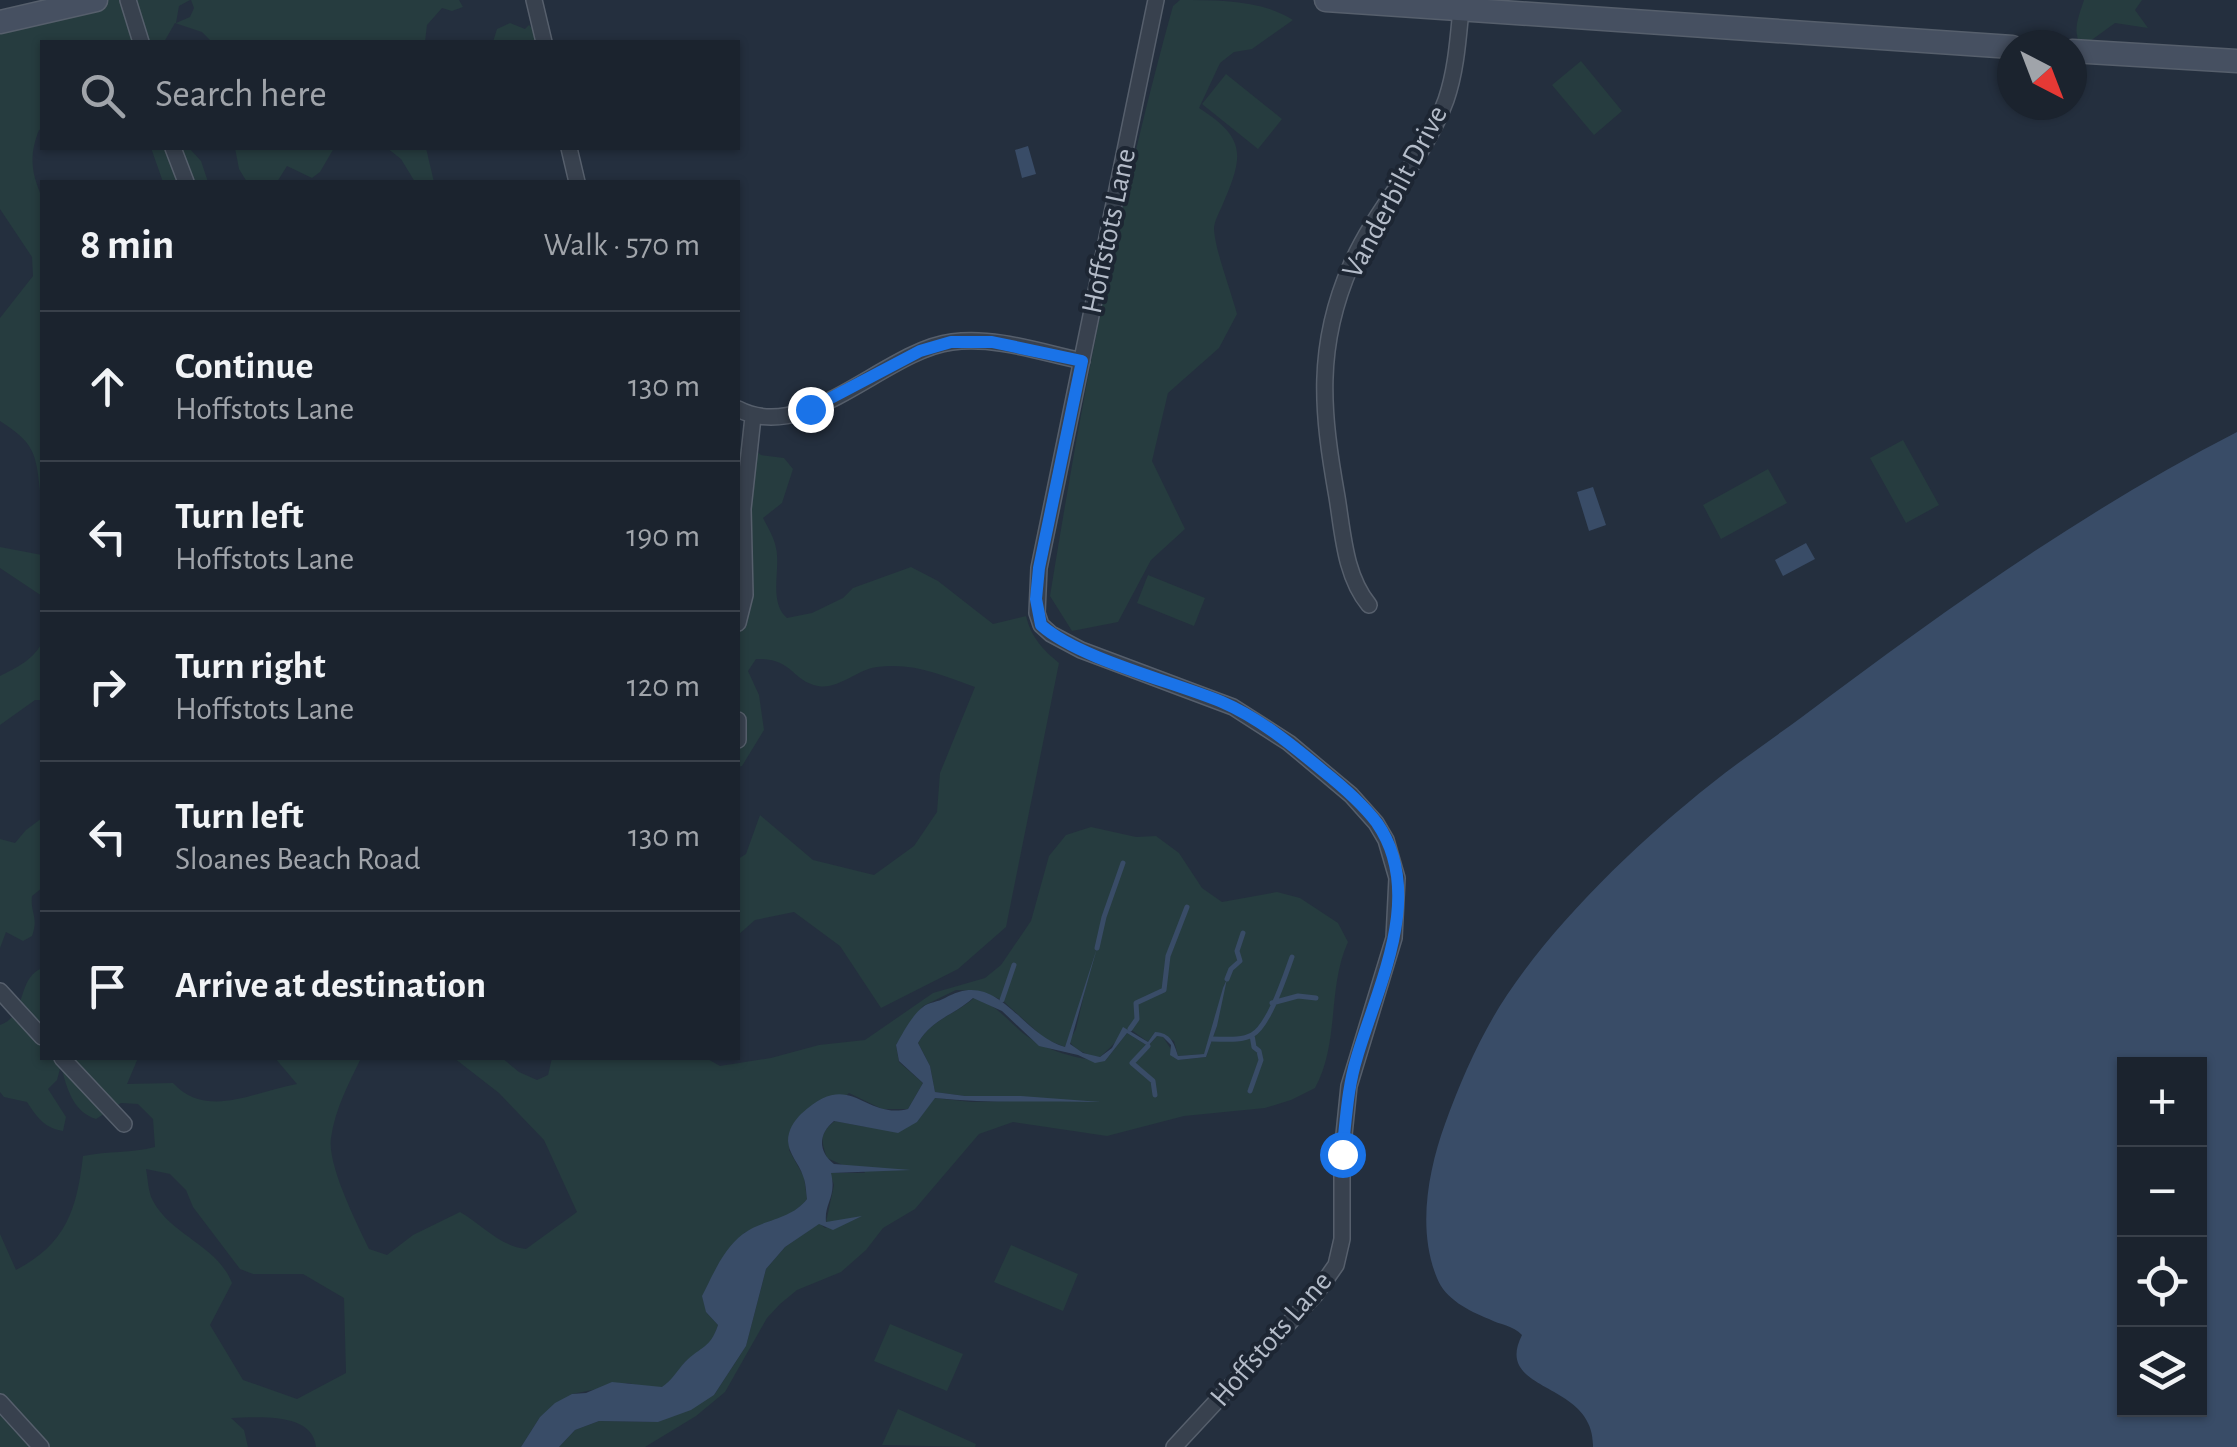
<!DOCTYPE html>
<meta charset="utf-8">
<style>
:root{--surface:#1b232e;--page:#282f3a;--text:#f1f3f6;--muted:#a0a4aa;--line:#39404a}
body{margin:0;font-family:"Alegreya Sans",sans-serif;background:var(--page);color:var(--text)}
.controls{position:absolute;right:30px;bottom:30px;display:grid;overflow:hidden;border-radius:0px;box-shadow:0 2px 8px #0004}
.controls button{width:90px;height:90px;display:grid;place-items:center;padding:0;border:0;border-bottom:2px solid var(--line);background:var(--surface);color:var(--text);font:50px sans-serif}
.compass{position:absolute;left:1997px;top:30px;width:90px;height:90px;border-radius:50%;background:var(--surface);box-shadow:0 2px 8px #0004;rotate:138deg}
.stop{position:absolute;width:30px;height:30px;margin:-22px;border:8px solid #1a73e8;border-radius:50%;background:#fff}
.stop.end{background:#1a73e8;border-color:#fff;box-shadow:0 2px 10px #0008}
.list{margin:0;padding:0;list-style:none}
h2{display:flex;justify-content:space-between;align-items:center;height:130px;margin:0;padding:0 40px;font-size:42px}
h2 small{font-size:32px;font-weight:400;color:var(--muted)}
.list li{display:grid;grid-template-columns:65px 1fr auto;gap:30px;align-items:center;box-sizing:border-box;height:150px;padding:0 40px;border-top:2px solid var(--line)}
.list b{display:block;font-size:38px;white-space:nowrap}
.list p{margin:0;font-size:32px;white-space:nowrap;color:var(--muted)}
.list em{font-size:32px;font-style:normal;color:var(--muted)}
.icon{flex:none;width:55px;height:55px;fill:none;stroke:currentColor;stroke-width:2;stroke-linecap:round;stroke-linejoin:round}
.map{position:relative;flex:none;width:2237px;height:1447px;overflow:hidden}
.search{position:absolute;background:var(--surface);box-shadow:0 2px 8px #0004;left:40px;top:40px;width:700px;height:110px;display:flex;align-items:center;gap:25px;box-sizing:border-box;padding:0 35px;border-radius:0px;color:var(--muted);font-size:38px}
.panel{position:absolute;background:var(--surface);box-shadow:0 2px 8px #0004;left:40px;top:180px;width:700px;height:880px;border-radius:0px}
.map>svg:first-child{display:block}
.green{fill:#263c3f;fill-rule:evenodd}
.water{fill:#394c67;fill-rule:evenodd}
.lines{fill:none;stroke-linecap:round;stroke-linejoin:round}
.stream{stroke:#394c67;stroke-width:5}
.street-casing{stroke:#565f6c;stroke-width:18}
.secondary-casing{stroke:#565f6c;stroke-width:25}
.street{stroke:#38414e;stroke-width:15}
.secondary{stroke:#465061;stroke-width:22}
.route{stroke:#1a73e8;stroke-width:12}
.labels{text-anchor:middle;dominant-baseline:central;stroke-width:8;stroke-linejoin:round;paint-order:stroke}
.street-label{font-size:30px;fill:#b4bcc9;stroke:#1d2633}
</style>
<div class="map">
<svg width="2237" height="1447" viewBox="0 0 2237 1447">
<rect width="100%" height="100%" fill="#242f3e"/>
<path class="green" d="M82 0H190L179 6 176 23 190 17 194 8 191 0H459L463 7 452 11 442 8 427 25 425 42H212L202 32 175 23 164 42H42V129L39 130C29 155 31 173 42 197V490L40 491C36 452 34 443 0 421V318L33 276 32 257 0 209V33Z
M1180 0C1219 0 1262 0 1293 20L1252 49 1234 52 1220 63 1199 108C1248 139 1243 157 1222 206 1219 213 1214 222 1214 229 1215 250 1231 291 1237 314L1219 348 1168 393 1152 461 1185 529 1151 560 1118 622 1072 631 1050 596C1082 398 1119 200 1173 6Z
M2084 0H2142L2135 10 2148 28 2115 23 2082 47C2071 32 2079 16 2084 0Z
M510 23 525 29 529 25 535 31 537 42H493L497 29Z
M1581 61 1622 111 1594 135 1552 85Z
M1226 74 1282 119 1258 149 1202 104Z
M151 148H189L201 161 208 182H163Z
M235 148H334L320 172 312 178 287 166 277 182H247L239 169Z
M387 148H426L434 182H415L401 159Z
M1903 440 1939 505 1906 523 1870 458Z
M746 442 761 455 784 458 793 469 782 503 763 518C768 528 774 537 776 548 781 569 768 602 787 618L812 613 843 598 853 588 911 567 938 581 993 624 1026 616C1031 637 1043 650 1059 663L1006 927 958 969 881 1008 840 946 794 912 755 920 738 935V859L746 854 760 815 813 860 874 875 914 846 937 812 940 773 975 687C942 675 913 662 877 667 858 669 838 690 818 686 792 681 792 657 756 659L748 671 759 695 764 730 742 766 738 767V489L741 475 738 477V452Z
M1768 469 1787 503 1721 539 1703 505Z
M0 547 42 555V596L0 568Z
M1148 575 1205 598 1194 626 1137 603Z
M42 642V700H35L0 725V676C16 668 35 659 42 642Z
M42 818V888L32 896C30 913 39 917 32 936L23 941 6 932 0 948V839L15 843 26 830Z
M1091 827 1136 837 1156 836 1179 853 1202 888 1222 902 1277 892 1300 898 1338 923 1348 942C1327 988 1340 1042 1315 1088L1291 1100 1265 1108 1184 1116 1107 1136 1013 1122 979 1134 915 1209 883 1228 866 1250 841 1272 797 1290 780 1304 767 1318 725 1392 696 1416 645 1447H559L575 1430 599 1421 658 1422 714 1395 746 1346 766 1269 785 1247 819 1223 825 1228 841 1221 826 1222 834 1185 830 1173H865L862 1167H847L827 1158C821 1141 819 1133 835 1121L866 1127 917 1122 934 1098 972 1102 1052 1100 965 1096 935 1092 930 1066 918 1043C933 1018 953 1016 974 998 997 1005 1006 1019 1024 1034 1046 1051 1079 1060 1105 1061L1127 1033 1148 1046 1157 1036 1163 1037 1178 1060 1206 1057 1217 1026 1218 1010 1205 1054 1178 1056 1174 1041 1155 1032 1148 1042 1130 1029C1118 1038 1111 1048 1100 1057 1088 1056 1075 1050 1069 1041L1076 1029 1085 990 1065 1047 1045 1039 1002 1000 979 991 956 990 923 1006 896 1045 899 1062 923 1083 908 1109H882L849 1093 789 1150 804 1177 807 1199C793 1218 765 1224 744 1233L706 1312 718 1325 712 1342 685 1362 675 1377 662 1388H648L628 1383 572 1394 540 1417 521 1447H316C313 1412 258 1417 231 1418L244 1430 248 1447H0V1234L16 1270C66 1244 77 1209 83 1156 108 1151 132 1153 155 1147L153 1119 138 1104 121 1103 96 1119C73 1112 66 1087 61 1065L57 1080 48 1089 66 1117 63 1131C44 1128 37 1117 27 1102L4 1097 0 1092V1025C28 1015 16 979 42 968V1058H138L127 1084 173 1083C207 1120 256 1091 297 1084L275 1058H361C349 1083 335 1109 331 1138 327 1165 357 1224 369 1249L387 1255 413 1235 460 1212C483 1225 499 1246 526 1249L577 1212 544 1140 499 1093 454 1058H502L519 1072 537 1080 548 1075 552 1058H706L720 1066 771 1058 819 1045 865 1040 933 993 985 978 1001 965 1031 921 1049 856 1066 835ZM146 1169 170 1174 186 1190 193 1207 240 1269 253 1274H303L344 1298 346 1373 297 1399 243 1380 210 1325 232 1283C217 1245 172 1236 153 1201 148 1192 148 1179 146 1169Z
M1011 1245 1078 1274 1063 1311 994 1282Z
M890 1324 963 1354 947 1391 874 1361Z
M898 1409 976 1444 975 1447 882 1445Z"/>
<path class="water" d="M1028 146 1036 174 1022 178 1015 150Z
M2237 432V1447H1593C1595 1380 1492 1394 1522 1335 1513 1325 1500 1325 1489 1319 1469 1311 1445 1299 1437 1278 1417 1230 1428 1171 1445 1124 1461 1080 1481 1034 1507 995 1557 920 1640 840 1711 784 1741 760 1772 739 1802 717 1942 612 2081 512 2237 432ZM2124 1064H2200V1410H2124Z
M1593 487 1606 525 1589 531 1577 492Z
M1806 543 1815 559 1783 576 1775 560Z
M1097 948 1070 1044 1083 1053 1100 1057 1112 1048 1123 1027 1148 1042 1155 1032C1171 1033 1174 1043 1178 1056L1204 1054 1223 988 1227 979 1217 1026 1206 1057 1178 1060 1170 1055 1171 1045 1163 1037 1157 1036 1148 1046 1127 1033 1105 1061 1095 1063 1078 1055 1039 1046 1002 1011 973 998C953 1016 933 1018 918 1043L930 1066 935 1092 965 1096H1021L1101 1102C1045 1100 990 1104 935 1098L917 1122 898 1133 834 1121C819 1133 817 1151 834 1164L911 1170 831 1173C837 1197 824 1203 826 1222L862 1216 833 1230 819 1224 785 1247 766 1269 746 1346 714 1395 691 1410 658 1422 599 1421 575 1430 559 1447H521L540 1417 555 1403 572 1394 586 1393 612 1382 662 1387C672 1380 677 1371 685 1362 701 1346 710 1349 718 1325L706 1312 702 1296C713 1275 723 1249 743 1234 763 1219 791 1220 807 1199 806 1192 806 1183 803 1176 799 1163 789 1155 788 1141 788 1130 794 1121 801 1114 851 1067 863 1120 908 1109L923 1083 899 1061 896 1045C903 1033 912 1015 923 1007 929 1002 938 1002 945 998 998 967 1019 1034 1065 1047Z"/>
<g class="lines">
<path class="stream" d="M1097 948 1104 917 1123 863
M1227 979 1231 969 1240 961 1237 951 1243 933
M1002 1000 1014 965
M1272 1003 1298 996 1316 998
M1130 1029 1137 1019 1136 1003 1164 990 1168 956 1187 907
M1212 1039C1225 1039 1241 1041 1252 1035 1269 1026 1285 976 1292 957
M1148 1046 1132 1063 1153 1081 1155 1095
M1250 1091 1261 1060 1259 1051 1254 1047 1252 1035"/>
<defs>
<path id="street" d="M128 0 141 42
M534 0 544 42
M1156 0 1039 568 1037 613 1041 625 1051 634 1081 650 1233 707 1289 743 1351 795 1376 823 1386 840 1397 878 1394 938 1349 1086 1342 1154V1239L1336 1265 1315 1295 1174 1447
M173 148 186 182
M569 148 577 182
M738 409C806 445 886 350 952 342 994 336 1040 352 1082 361
M1369 605C1345 576 1343 534 1337 497 1322 413 1315 347 1351 265 1376 207 1424 160 1446 100 1456 71 1458 40 1461 9
M738 623 745 595 743 509 753 417
M738 720V740
M0 991 42 1037
M62 1058 124 1124
M0 1402 41 1447"/>
<path id="secondary" d="M1326 0 2012 47
M0 22 96 0
M2072 51 2237 61"/>
</defs>
<use href="#street" class="street-casing"/>
<use href="#secondary" class="secondary-casing"/>
<use href="#street" class="street"/>
<use href="#secondary" class="secondary"/>
</g>
<g class="lines">
<path class="route" d="M810 409 920 351 951 342H992L1082 361 1039 568 1036 599 1041 625C1079 659 1171 681 1222 702 1259 718 1292 745 1322 770 1342 786 1362 803 1377 823 1426 894 1378 985 1357 1057 1347 1089 1346 1122 1342 1154"/>
</g>
<g class="labels">
<g class="street-label">
<text transform="translate(1395 192) rotate(-62)">Vanderbilt Drive</text>
<text transform="translate(1109 231) rotate(-78)">Hoffstots Lane</text>
<text transform="translate(1271 1339) rotate(-49)">Hoffstots Lane</text>
</g>
</g>
</svg>
<div class="controls">
<button>+</button>
<button>−</button>
<button><svg class="icon" aria-label="locate" viewBox="0 0 24 24"><circle cx="12" cy="12" r="6"/><path d="M12 2v4M12 18v4M2 12h4M18 12h4"/></svg></button>
<button><svg class="icon" aria-label="layers" viewBox="0 0 24 24"><path d="M12 4l9 5-9 5-9-5zM3 14l9 5 9-5"/></svg></button>
</div>
<svg class="compass" viewBox="-18 -18 36 36"><path d="M0-13l5 13h-10z" fill="#e53935"/><path d="M0 13l5-13h-10z" fill="#a0a4aa"/></svg>
<div class="stop" style="left:1342px;top:1154px"></div>
<div class="stop end" style="left:810px;top:409px"></div>
<div class="search"><svg class="icon" aria-label="search" viewBox="0 0 24 24"><circle cx="10" cy="10" r="6"/><path d="M15 15l6 6"/></svg>Search here</div>
<section class="panel">
<h2>8 min<small>Walk · 570 m</small></h2>
<ul class="list">
<li><svg class="icon" aria-label="ahead" viewBox="0 0 24 24"><path d="M12 20V5M6 11l6-6 6 6"/></svg><div><b>Continue</b><p>Hoffstots Lane</p></div><em>130 m</em></li>
<li><svg class="icon" aria-label="left" viewBox="0 0 24 24"><path d="M17 20v-9H6M10 6l-5 5 5 5"/></svg><div><b>Turn left</b><p>Hoffstots Lane</p></div><em>190 m</em></li>
<li><svg class="icon" aria-label="right" viewBox="0 0 24 24"><path d="M7 20v-9h11M14 6l5 5-5 5"/></svg><div><b>Turn right</b><p>Hoffstots Lane</p></div><em>120 m</em></li>
<li><svg class="icon" aria-label="left" viewBox="0 0 24 24"><path d="M17 20v-9H6M10 6l-5 5 5 5"/></svg><div><b>Turn left</b><p>Sloanes Beach Road</p></div><em>130 m</em></li>
<li><svg class="icon" aria-label="arrive" viewBox="0 0 24 24"><path d="M6 21V4h12l-3 4 3 4H6"/></svg><div><b>Arrive at destination</b></div></li>
</ul>
</section>
</div>
